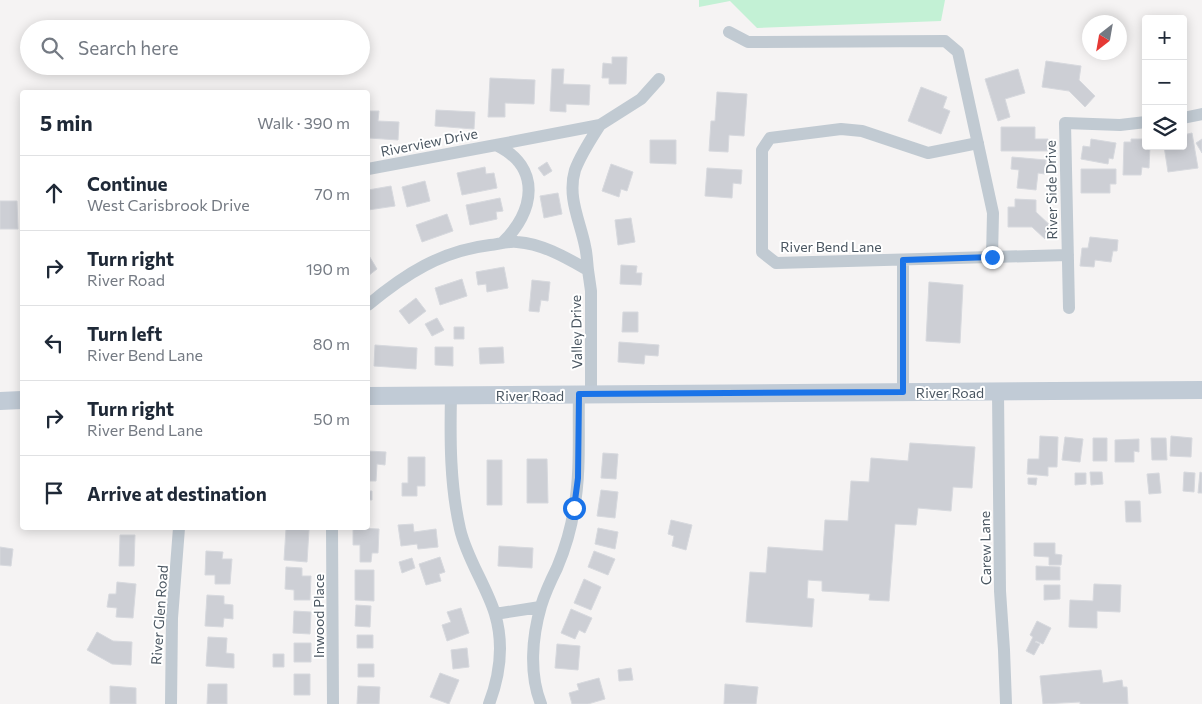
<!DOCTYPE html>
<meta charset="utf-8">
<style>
:root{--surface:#fff;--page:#f6f6f7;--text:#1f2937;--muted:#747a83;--line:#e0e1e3}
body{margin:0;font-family:Commissioner,sans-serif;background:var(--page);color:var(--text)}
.controls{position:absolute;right:15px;top:15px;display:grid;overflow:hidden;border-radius:5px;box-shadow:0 2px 12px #0003}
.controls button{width:45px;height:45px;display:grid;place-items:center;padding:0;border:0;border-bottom:1px solid var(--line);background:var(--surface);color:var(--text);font:25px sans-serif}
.compass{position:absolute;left:1082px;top:15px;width:45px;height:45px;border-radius:50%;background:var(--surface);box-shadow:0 2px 12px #0003;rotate:211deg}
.stop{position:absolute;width:15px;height:15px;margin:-11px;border:4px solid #1a73e8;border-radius:50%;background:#fff}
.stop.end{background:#1a73e8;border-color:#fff;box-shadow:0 1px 5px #0008}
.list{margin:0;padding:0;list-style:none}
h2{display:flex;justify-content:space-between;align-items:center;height:65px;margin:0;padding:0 20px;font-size:21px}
h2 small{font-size:16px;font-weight:400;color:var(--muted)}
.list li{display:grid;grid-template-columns:32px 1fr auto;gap:15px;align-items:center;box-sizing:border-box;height:75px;padding:0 20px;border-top:1px solid var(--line)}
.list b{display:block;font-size:19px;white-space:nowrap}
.list p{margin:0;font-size:16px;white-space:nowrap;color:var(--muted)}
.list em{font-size:16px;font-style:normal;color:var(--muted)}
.icon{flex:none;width:28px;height:28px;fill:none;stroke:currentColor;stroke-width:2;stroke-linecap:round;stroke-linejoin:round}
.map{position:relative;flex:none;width:1202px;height:704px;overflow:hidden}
.search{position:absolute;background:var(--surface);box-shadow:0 2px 12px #0003;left:20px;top:20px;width:350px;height:55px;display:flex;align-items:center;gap:12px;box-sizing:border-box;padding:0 18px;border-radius:28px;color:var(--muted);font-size:19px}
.panel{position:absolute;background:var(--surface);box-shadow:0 2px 12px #0003;left:20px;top:90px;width:350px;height:440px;border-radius:5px}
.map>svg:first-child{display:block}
.green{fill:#c3f1d5}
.building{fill:#cdcfd5;stroke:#d7d9de}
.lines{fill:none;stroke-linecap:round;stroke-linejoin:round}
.street{stroke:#c1cad2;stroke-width:12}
.secondary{stroke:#c1cbd6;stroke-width:18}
.route{stroke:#1a73e8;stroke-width:6}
.labels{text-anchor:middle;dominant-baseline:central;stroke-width:4;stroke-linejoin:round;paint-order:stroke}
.street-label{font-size:14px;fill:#4a5661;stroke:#fff}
</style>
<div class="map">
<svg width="1202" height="704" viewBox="0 0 1202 704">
<rect width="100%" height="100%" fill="#f5f3f3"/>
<path class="green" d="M699 0H945L941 21 757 28 730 1 699 7Z"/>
<path class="building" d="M612 57H627L626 84H609V78H602L603 63 612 64Z
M1046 61 1081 66 1079 80 1095 96 1085 107 1069 91 1042 87Z
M552 69H564L563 84 590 85 589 105 566 104V112L550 111Z
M1018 69 1025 93 1005 99 1010 117 998 121 985 79Z
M490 78 535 80 534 104 505 103V117H488Z
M921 87 947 97 943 108 950 111 941 134 908 121Z
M717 92 747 94 744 136 729 135 728 152 709 151 711 121H715Z
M436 110 475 112 474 129 435 126Z
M370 111H379L378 121 399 122 398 140 369 138Z
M1001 127H1035V139H1048V151H1001Z
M1192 133 1198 168 1168 172 1164 146H1183V135Z
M1091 139 1116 143 1113 159 1109 158 1108 164 1081 159 1083 146 1090 147Z
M1131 139H1146V146H1150L1149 168 1142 167 1141 175H1123L1124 142H1131Z
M1202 139V153L1196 143Z
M650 140H676V164L650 163Z
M1012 157 1046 160 1045 174 1038 173 1036 190 1017 188 1019 170 1011 169Z
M547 162 552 171 544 176 538 168Z
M611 164 633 172 627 191 621 189 619 197 602 191Z
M485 167 486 174 494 173 497 188 462 195 457 173Z
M707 168 742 170 741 184 733 183 732 198 705 196Z
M1081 169H1116V184H1110V193H1081Z
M425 181 430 201 407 207 402 187Z
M391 186 395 206 368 210V190Z
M558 193 562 214 544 218 540 196Z
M500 198 503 211 496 212 497 219 470 225 466 205Z
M1015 199 1036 200V212L1054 229 1045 239 1032 227H1008V207H1015Z
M0 201H17L18 229H0Z
M447 214 453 231 422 242 416 225Z
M631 218 635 242 618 245 615 220Z
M1090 237 1118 240 1117 251H1113L1111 262 1095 260 1094 267 1080 266 1082 248H1088Z
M368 254 377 269 368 276Z
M621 265 637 266 636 273H642L641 285 620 284Z
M504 267 508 288 487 292 486 284 478 285 476 272Z
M462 279 467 296 440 305 435 288Z
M532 280 550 282 548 301 541 300 539 312 529 311Z
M929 282 963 285 960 343 926 341Z
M416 298 426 311 409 324 399 311Z
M623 312H638V332H622Z
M437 318 444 330 432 336 425 324Z
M454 327H464V339H454Z
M619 342 659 345 658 356 645 355 644 364 618 362Z
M375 345 417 348 416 369 374 366Z
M435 347H453V366L435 365Z
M503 347 504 363 480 364 479 348Z
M1040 436 1058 437 1057 467H1048V476L1027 474 1028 459H1039Z
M1171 436 1192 438 1191 457 1170 456Z
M1065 437 1083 439 1080 462 1062 460Z
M1093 438H1107V461H1093Z
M1151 438H1166L1167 460H1152Z
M1139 439V452L1134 451V462H1115V440Z
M910 443 975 447 972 488 953 487 951 511 918 508 916 525 895 524 889 601 869 600 870 594 822 591V581L808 580 807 598 814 599 812 627 746 622 750 572 766 573 768 547 823 551 825 520 848 521 851 481 869 482 871 458 908 461Z
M368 451 386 452 385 465 377 464 376 481H368Z
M603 453 618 454 616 479 601 478Z
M408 457H425V486H417V496H402V483H408Z
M527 459H547L548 503H527Z
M487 460H502V505H487Z
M1090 472H1102L1103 484 1091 485Z
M1184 472 1195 473 1194 492 1183 491Z
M1200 472 1202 473V493H1198Z
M1075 473H1086V484L1075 485Z
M1159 473 1161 493 1149 494 1147 474Z
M1028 478H1037L1036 485 1028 484Z
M601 490 618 492 615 518 597 516Z
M368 491H372V500H368Z
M1125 501H1140L1141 522H1126Z
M671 520 692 525 686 550 672 546 674 536 668 534Z
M413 524 414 532 436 529 438 547 418 549 417 544 401 546 398 525Z
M353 528 379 529 378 553H372L371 562H360V545H353Z
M598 528 618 532 615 549 595 544Z
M286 529 309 530 307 562 284 560Z
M120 535H135L134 566H119Z
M1034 543H1055V554L1062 555 1061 565H1049V557L1034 556Z
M499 546 533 548 532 568 498 566Z
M0 547 13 549 11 566 0 565Z
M206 551 223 552 222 559H232L230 584H215V575H205Z
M594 551 615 559 608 575 588 567Z
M440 557 445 572 439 574 441 581 426 585 419 564Z
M412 558 415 568 402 573 399 562Z
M1036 566 1060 567V580H1036Z
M286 567 302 568V576H311L310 600H294V590L285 589Z
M355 570H374V601L355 600Z
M584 579 601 587 591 610 574 603Z
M117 582 136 584 133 618 116 617 117 608 107 607 109 594H116Z
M1094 584 1121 585 1120 612 1097 611V628L1069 627 1070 600 1093 601Z
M1044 585H1060V599L1044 600Z
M207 595 224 596V604L233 605V619L224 618 223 627 205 626Z
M356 605 371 606 370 627 355 626Z
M461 608 469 633 447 641 442 625 451 622 447 612Z
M571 609 592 618 585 633 579 630 575 639 561 633Z
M294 611 311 612 310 634 293 633Z
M1037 621 1051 628 1043 644 1036 641 1035 642 1040 644 1034 655 1026 651 1033 637 1030 635Z
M97 632 113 641 132 642 131 665 112 664 87 650Z
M357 635H373V648H357Z
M208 637 227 638 226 653 234 654V668L206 666Z
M294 643H311V662H294Z
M557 644 580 646 578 670 555 668Z
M467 648 469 667 453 669 451 650Z
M273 654H284V667H273Z
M358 664H374V677H358Z
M631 668 633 680 619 681 618 670Z
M1101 670 1103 683 1122 680 1123 687H1127L1128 704H1080V702L1043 704 1040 676Z
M440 673 459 680 449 704 430 697Z
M294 674H310V695H294Z
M599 678 605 699 588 704H572L569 693 579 690 577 684Z
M208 684H227V704H207Z
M725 684 758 687 756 704H724Z
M110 686 136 688V704H110Z
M358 686 380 687 379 704H357Z"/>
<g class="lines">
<path class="street" d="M729 32 748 42 945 41 958 52 993 213 992 257
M1183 118 1202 114
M978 143 928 153 862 131 841 129 770 138 762 150V252L776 263 1068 255
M496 145 600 125 641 99 659 79
M368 169 496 145C542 167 535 212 502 243
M903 260V392
M588 270C587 262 587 254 585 246 580 221 567 197 575 170 581 154 591 139 600 125
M368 305C405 274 441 251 490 245 499 244 508 241 517 242 543 244 565 257 588 270L591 291V395
M1069 308 1065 123 1120 125 1146 122
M998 392 1000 591 1004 650 1006 704
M451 395C450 440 450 485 460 529 467 559 486 585 495 614 504 644 500 675 489 704
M332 528 333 704
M495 614 540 607
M171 704 172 618 179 528
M541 704C529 674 532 637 541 606 545 593 551 580 557 568 565 549 571 529 574 509 581 472 578 432 579 395"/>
<path class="secondary" d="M368 396 1202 390
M0 401 22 400"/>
</g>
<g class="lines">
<path class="route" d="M574 508 578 478 579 394 903 392V260L992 257"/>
</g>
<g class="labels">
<g class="street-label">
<text transform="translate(429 142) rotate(-11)">Riverview Drive</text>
<text transform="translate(1051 190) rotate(-91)">River Side Drive</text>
<text x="831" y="246">River Bend Lane</text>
<text transform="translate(576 332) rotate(-91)">Valley Drive</text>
<text x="950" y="392">River Road</text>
<text x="530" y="395">River Road</text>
<text transform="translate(985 548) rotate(-91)">Carew Lane</text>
<text transform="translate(159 615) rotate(-86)">River Glen Road</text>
<text transform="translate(318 616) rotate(-90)">Inwood Place</text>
</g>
</g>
</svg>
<div class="controls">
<button>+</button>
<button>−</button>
<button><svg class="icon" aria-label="layers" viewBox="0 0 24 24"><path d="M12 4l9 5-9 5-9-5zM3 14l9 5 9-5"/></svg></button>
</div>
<svg class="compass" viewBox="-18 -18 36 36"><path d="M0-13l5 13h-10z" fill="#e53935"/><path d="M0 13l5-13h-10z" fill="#747a83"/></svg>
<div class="stop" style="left:574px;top:508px"></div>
<div class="stop end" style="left:992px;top:257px"></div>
<div class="search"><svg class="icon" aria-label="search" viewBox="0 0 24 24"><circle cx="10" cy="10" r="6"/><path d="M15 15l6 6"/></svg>Search here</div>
<section class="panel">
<h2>5 min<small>Walk · 390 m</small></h2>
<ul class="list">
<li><svg class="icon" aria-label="ahead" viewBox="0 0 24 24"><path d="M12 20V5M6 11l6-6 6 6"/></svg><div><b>Continue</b><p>West Carisbrook Drive</p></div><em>70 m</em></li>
<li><svg class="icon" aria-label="right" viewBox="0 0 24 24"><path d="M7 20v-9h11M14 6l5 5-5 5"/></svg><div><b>Turn right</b><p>River Road</p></div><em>190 m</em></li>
<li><svg class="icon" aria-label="left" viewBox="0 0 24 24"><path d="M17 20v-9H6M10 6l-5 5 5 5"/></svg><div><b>Turn left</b><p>River Bend Lane</p></div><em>80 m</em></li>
<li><svg class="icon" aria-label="right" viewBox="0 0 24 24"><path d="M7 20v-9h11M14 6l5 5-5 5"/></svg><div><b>Turn right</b><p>River Bend Lane</p></div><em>50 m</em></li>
<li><svg class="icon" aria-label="arrive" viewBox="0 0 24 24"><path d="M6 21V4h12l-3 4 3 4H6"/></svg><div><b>Arrive at destination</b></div></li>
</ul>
</section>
</div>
